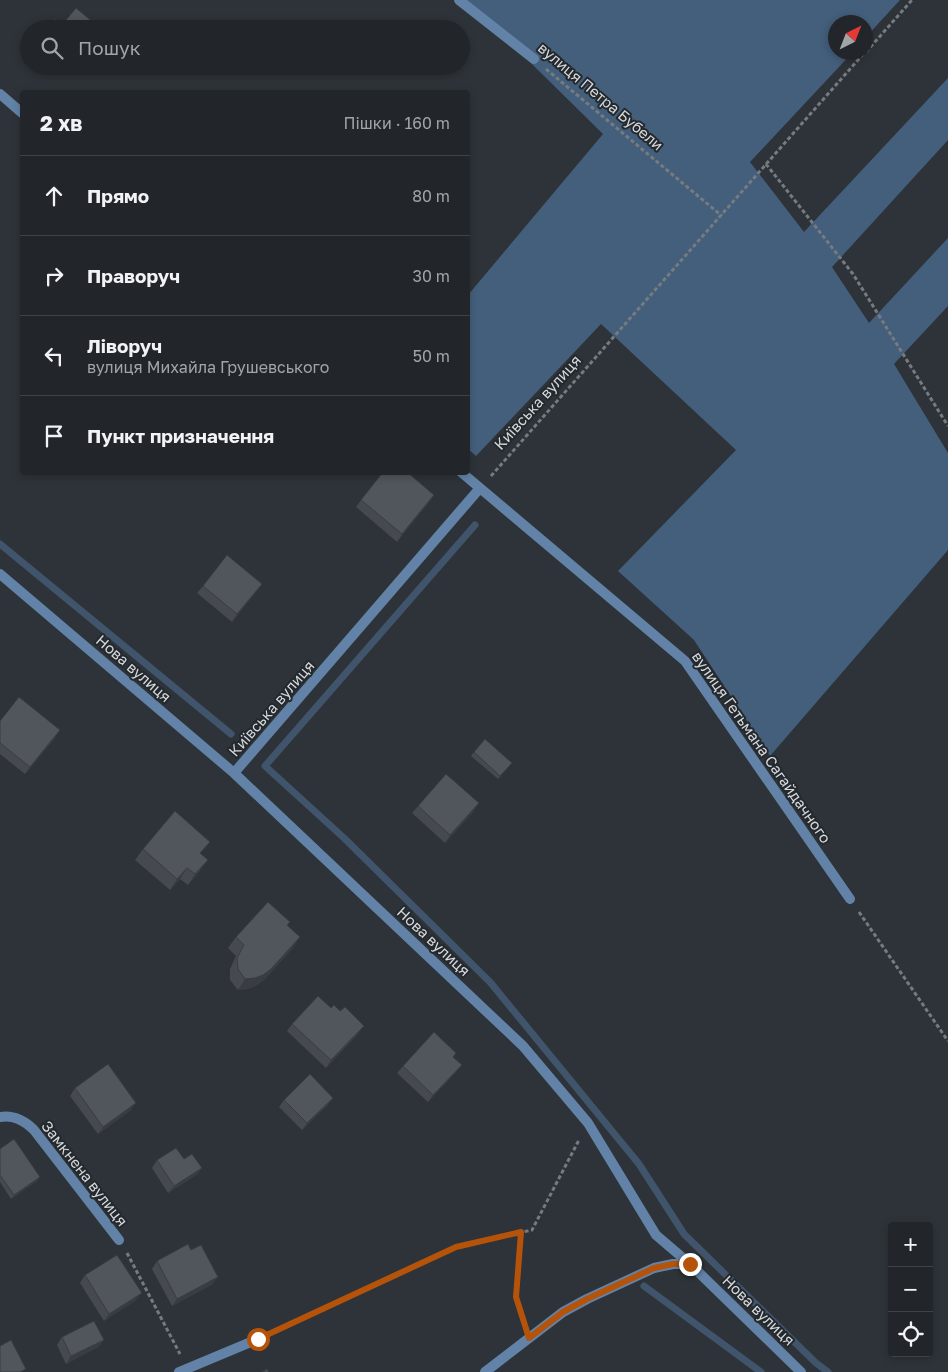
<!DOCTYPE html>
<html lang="uk">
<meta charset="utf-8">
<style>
:root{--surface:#22262a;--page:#2a2e32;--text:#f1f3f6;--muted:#a2a5a8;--line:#3f4347}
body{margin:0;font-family:"Golos Text",sans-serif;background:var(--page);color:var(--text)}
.controls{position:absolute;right:15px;bottom:15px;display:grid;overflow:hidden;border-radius:5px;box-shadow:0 2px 8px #0003}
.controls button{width:45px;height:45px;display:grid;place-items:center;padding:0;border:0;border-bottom:1px solid var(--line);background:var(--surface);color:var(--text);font:25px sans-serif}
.compass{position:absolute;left:828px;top:15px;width:45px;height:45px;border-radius:50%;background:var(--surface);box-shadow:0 2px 8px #0003;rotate:42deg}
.stop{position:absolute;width:15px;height:15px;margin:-11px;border:4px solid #b45309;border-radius:50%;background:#fff}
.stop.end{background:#b45309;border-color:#fff;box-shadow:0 1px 5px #0008}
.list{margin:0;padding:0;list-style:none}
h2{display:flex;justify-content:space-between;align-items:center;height:65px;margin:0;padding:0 20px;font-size:21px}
h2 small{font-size:16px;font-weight:400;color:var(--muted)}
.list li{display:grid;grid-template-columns:32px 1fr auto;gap:15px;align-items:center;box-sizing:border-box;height:80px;padding:0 20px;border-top:1px solid var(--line)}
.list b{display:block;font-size:19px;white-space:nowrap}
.list p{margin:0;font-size:16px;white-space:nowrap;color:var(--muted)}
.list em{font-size:16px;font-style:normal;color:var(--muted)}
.icon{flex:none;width:28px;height:28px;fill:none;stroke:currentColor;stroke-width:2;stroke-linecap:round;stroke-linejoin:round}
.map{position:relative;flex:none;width:948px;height:1372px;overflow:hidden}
.search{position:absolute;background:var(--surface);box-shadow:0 2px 8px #0003;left:20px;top:20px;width:450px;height:55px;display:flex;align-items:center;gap:12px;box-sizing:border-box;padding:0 18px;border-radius:28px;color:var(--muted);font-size:19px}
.panel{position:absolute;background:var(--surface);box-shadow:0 2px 8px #0003;left:20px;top:90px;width:450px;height:385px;border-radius:5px}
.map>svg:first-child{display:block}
.green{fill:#445f7c}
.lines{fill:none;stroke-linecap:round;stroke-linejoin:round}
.stream{stroke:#40556c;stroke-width:7}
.path{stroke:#757b7f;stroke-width:3;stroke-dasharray:4 2.5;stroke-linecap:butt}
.minor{stroke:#6283a7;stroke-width:10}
.wall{fill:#464a50}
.shaded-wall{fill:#393c41}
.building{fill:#51565d;stroke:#393c41}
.route{stroke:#b45309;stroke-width:6}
.labels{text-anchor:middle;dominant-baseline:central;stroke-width:4;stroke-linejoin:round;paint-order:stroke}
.street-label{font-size:15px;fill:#d5d9dc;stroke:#24292e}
</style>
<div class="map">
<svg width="948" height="1372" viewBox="0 0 948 1372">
<rect width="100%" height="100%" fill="#2d3338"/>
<path class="green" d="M467 0H900L866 37V22H836V52L852 53 750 162 804 232 948 78V140L832 267 869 323 948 238V306L894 364 948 453V550L770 756 694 640 618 571 736 450 601 324 476 456 468 449V295L603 134Z"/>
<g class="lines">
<path class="stream" d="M475 525 265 766 344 838 490 982 639 1164 684 1234 816 1363 828 1372
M0 544 231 734
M644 1286 761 1372"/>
<path class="path" d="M866 52 912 0
M546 69 722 216
M766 164 853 274 948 426
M491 476 865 52
M859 912 948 1041
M521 1232 516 1297 524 1321
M127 1253 180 1354
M272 1332 456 1247 532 1230 579 1140"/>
<path class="minor" d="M459 0 534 59
M0 94 22 113
M461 472 685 661 850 899
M0 574 234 773 523 1046 588 1123 656 1235 690 1264 801 1372
M234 773 480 488
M0 1117C14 1115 24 1120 34 1130L119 1240
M179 1372 258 1339
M485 1372 563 1312 587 1299 654 1268 673 1264H690"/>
</g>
<path class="wall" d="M434 495 397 542 356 507 361 500Z
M262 584 232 622 197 593 203 586Z
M0 721 55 738 25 774 0 754Z
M474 752 512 763 498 779 471 756Z
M418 806 474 811 445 843 412 813Z
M143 849 201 854 200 871 188 885 180 879 170 890 135 860Z
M287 926 293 948 264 980 255 986 248 989 238 990 230 980V969L236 956 228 948 236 937Z
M292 1024 359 1033 326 1068 287 1031Z
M454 1057 456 1072 428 1102 397 1073 403 1066Z
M75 1088 131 1110 98 1134 70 1096Z
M333 1098 328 1105 302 1130 279 1107 284 1100Z
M0 1149 40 1177 37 1181 11 1199 0 1182Z
M157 1160 202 1168 196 1175 168 1193 152 1168Z
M191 1250 213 1284 172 1306 152 1269 157 1261Z
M85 1275 136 1300 104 1321 80 1283Z
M62 1337 104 1340 98 1347 66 1364 57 1345Z"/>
<path class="shaded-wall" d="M434 495 429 503 397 542 402 534Z
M262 584 257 591 232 622 237 614Z
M60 730 55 738 25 774 30 767Z
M479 803 474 811 445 843 450 835Z
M208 860 200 871 188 885 195 874Z
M187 868 180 879 170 890 177 879Z
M300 937 293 948 264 980 255 986 248 989 238 990 245 979Z
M364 1026 359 1033 326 1068 331 1060Z
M462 1065 456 1072 428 1102 433 1095Z
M333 1098 328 1105 302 1130 307 1123Z
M136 1103 131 1110 98 1134 103 1127Z
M202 1168 196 1175 168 1193 174 1186Z
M40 1177 37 1181 11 1199 14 1195Z
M218 1277 213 1284 172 1306 177 1299Z
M142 1293 136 1300 104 1321 109 1314Z
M104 1340 98 1347 66 1364 71 1356Z"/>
<path class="building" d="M76 8 101 29H48L55 19 62 25Z
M383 472H407L434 495 402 534 361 500Z
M227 555 262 584 237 614 203 586Z
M19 697 60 730 30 767 0 743V721Z
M485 739 512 763 500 776 474 752Z
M446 774 479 803 450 835 418 806Z
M175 811 210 842 200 853 208 860 195 874 187 868 177 879 143 849Z
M268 902 290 922 287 925 300 937 271 969 263 975 255 978 245 979 238 969 237 958 244 945 236 937Z
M318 996 331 1008 334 1005 340 1011 345 1007 364 1026 331 1060 292 1024Z
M434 1032 456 1053 453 1057 462 1065 433 1095 403 1066Z
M108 1064 136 1103 103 1127 75 1088Z
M310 1074 333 1098 307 1123 284 1100Z
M14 1139 40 1177 14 1195 0 1175V1149Z
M176 1148 184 1159 192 1154 202 1168 174 1186 157 1160Z
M188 1244 191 1250 201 1245 218 1277 177 1299 157 1261Z
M117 1255 142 1293 109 1314 85 1275Z
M94 1321 104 1340 71 1356 62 1337Z
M11 1340 26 1369 20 1372H0V1346Z
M267 1369 269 1372H262Z"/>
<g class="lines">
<path class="route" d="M258 1339 456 1247 521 1232 516 1297 529 1338 563 1312 587 1299 654 1268 673 1264H690"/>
</g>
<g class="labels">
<g class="street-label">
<text transform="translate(601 96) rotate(40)">вулиця Петра Бубели</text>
<text transform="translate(537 402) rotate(-48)">Київська вулиця</text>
<text transform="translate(134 668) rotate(41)">Нова вулиця</text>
<text transform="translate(271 708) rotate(-49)">Київська вулиця</text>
<text transform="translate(762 747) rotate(55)">вулиця Гетьмана Сагайдачного</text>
<text transform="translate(434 941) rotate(43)">Нова вулиця</text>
<text transform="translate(85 1173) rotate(52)">Замкнена вулиця</text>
<text transform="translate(759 1310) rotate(44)">Нова вулиця</text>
</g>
</g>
</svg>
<div class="controls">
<button>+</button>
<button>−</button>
<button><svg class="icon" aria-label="locate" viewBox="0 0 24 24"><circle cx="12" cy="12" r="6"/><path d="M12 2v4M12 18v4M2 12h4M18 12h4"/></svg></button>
</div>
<svg class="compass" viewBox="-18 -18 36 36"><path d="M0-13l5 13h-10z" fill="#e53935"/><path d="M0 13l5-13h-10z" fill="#a2a5a8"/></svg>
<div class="stop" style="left:258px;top:1339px"></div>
<div class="stop end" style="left:690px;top:1264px"></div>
<div class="search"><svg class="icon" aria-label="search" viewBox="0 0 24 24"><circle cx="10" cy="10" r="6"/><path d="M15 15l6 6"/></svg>Пошук</div>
<section class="panel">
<h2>2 хв<small>Пішки · 160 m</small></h2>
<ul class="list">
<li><svg class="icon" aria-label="ahead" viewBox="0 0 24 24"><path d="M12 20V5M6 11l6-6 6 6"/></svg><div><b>Прямо</b></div><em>80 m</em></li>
<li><svg class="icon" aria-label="right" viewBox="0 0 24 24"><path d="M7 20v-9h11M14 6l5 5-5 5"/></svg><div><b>Праворуч</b></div><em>30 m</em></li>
<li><svg class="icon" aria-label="left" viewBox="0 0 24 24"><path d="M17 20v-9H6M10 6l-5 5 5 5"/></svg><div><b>Ліворуч</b><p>вулиця Михайла Грушевського</p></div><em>50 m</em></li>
<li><svg class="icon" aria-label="arrive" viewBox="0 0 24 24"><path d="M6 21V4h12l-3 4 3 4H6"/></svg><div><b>Пункт призначення</b></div></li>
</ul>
</section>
</div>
